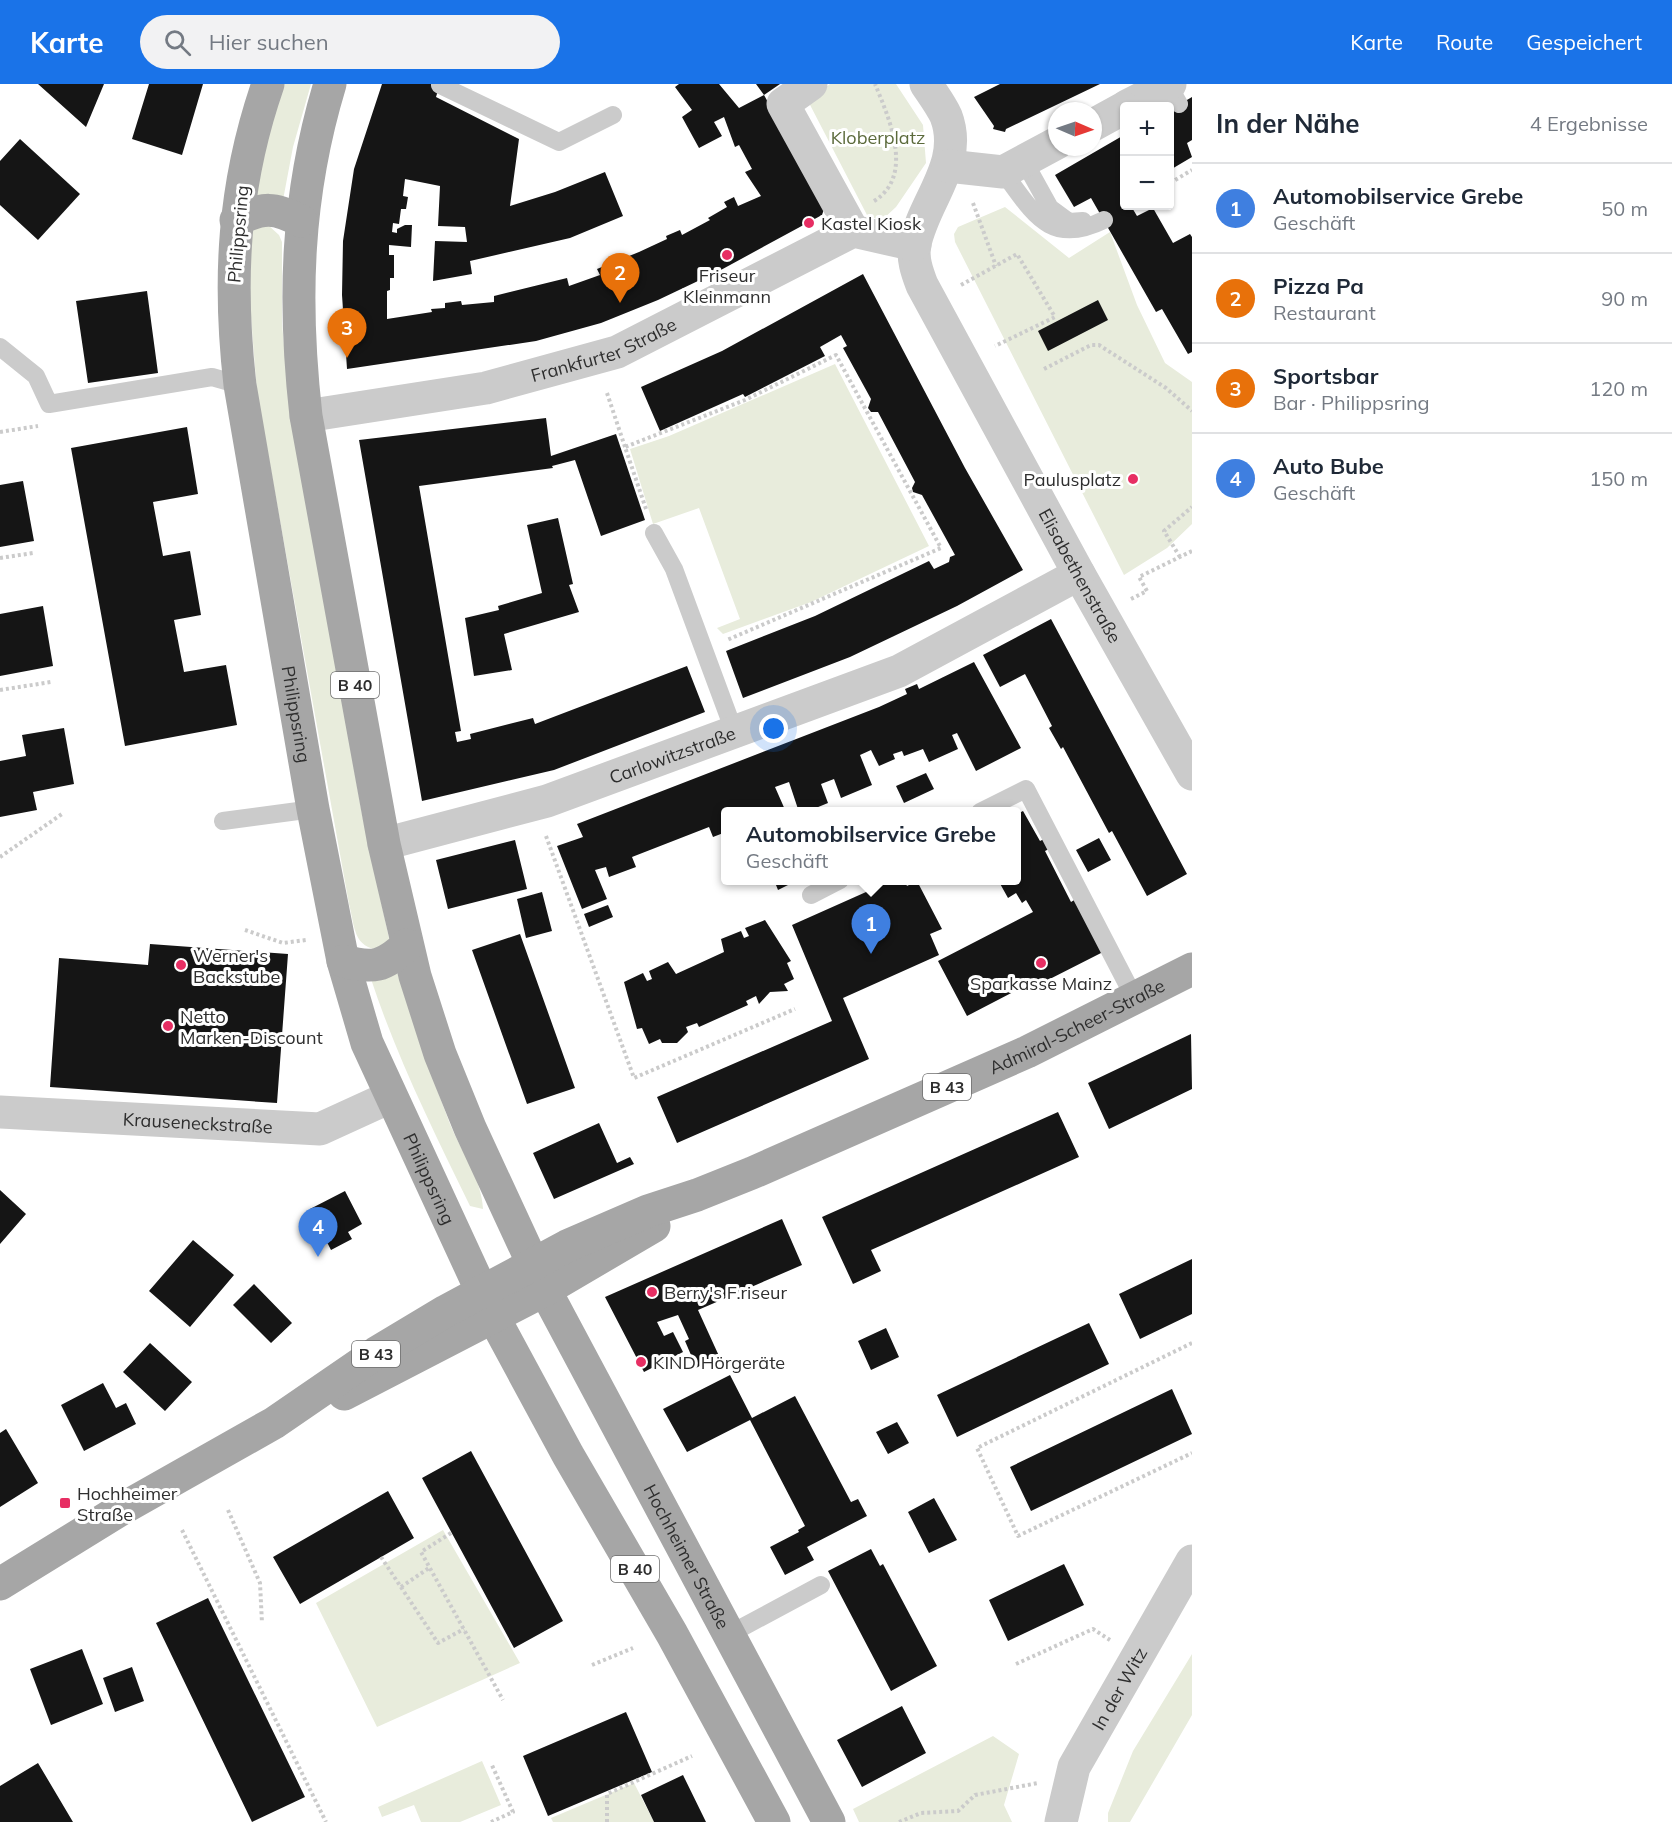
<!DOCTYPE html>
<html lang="de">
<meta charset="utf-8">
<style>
:root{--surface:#fff;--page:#f2f2f3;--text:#1f2937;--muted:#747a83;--line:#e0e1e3;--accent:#1a73e8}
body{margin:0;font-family:Mulish,sans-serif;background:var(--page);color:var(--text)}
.controls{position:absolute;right:18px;top:18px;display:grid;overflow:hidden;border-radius:6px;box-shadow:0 2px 4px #0004}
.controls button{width:54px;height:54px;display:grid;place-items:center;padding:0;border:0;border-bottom:2px solid var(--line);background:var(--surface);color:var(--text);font:30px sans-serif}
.compass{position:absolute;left:1048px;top:18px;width:54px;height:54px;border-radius:50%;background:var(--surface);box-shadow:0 2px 4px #0004;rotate:92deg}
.you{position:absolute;left:774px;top:645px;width:21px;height:21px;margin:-15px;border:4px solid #fff;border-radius:50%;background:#1a73e8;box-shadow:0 0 0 9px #1a73e833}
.badge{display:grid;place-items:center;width:39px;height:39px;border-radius:50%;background:var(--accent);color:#fff;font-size:20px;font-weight:700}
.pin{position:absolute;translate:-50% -50px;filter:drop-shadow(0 2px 3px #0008)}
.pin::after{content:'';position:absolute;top:32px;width:21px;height:18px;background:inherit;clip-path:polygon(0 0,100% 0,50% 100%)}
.popup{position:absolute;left:721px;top:723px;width:300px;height:78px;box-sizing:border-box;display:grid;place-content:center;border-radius:6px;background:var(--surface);filter:drop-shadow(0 2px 4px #0005);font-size:20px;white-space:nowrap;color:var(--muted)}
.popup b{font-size:22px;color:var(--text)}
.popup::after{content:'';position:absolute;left:50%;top:100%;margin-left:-12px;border:12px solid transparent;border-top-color:var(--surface)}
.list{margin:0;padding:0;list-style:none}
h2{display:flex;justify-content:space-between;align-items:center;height:78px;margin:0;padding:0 24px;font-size:26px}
h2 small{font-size:20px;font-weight:400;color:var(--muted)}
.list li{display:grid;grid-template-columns:39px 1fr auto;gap:18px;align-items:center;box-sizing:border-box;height:90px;padding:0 24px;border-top:2px solid var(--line)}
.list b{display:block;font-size:22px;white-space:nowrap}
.list p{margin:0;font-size:20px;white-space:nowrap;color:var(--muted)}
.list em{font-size:20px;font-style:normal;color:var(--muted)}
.icon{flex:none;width:33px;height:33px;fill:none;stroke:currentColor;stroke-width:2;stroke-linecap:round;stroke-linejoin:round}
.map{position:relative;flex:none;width:1192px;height:1738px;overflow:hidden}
header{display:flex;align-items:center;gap:36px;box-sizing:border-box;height:84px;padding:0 30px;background:var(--accent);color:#fff}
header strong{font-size:28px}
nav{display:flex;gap:33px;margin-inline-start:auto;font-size:21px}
.search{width:420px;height:54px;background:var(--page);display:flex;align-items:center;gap:15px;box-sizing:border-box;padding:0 21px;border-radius:33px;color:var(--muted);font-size:22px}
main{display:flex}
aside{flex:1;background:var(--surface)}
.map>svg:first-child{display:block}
.green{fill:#e8ecdc}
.building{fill:#151515}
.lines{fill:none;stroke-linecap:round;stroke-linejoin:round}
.path{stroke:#cbcbcb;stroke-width:4;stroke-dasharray:3 3;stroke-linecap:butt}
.service{stroke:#cbcbcb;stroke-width:18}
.minor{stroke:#cbcbcb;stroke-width:33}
.primary{stroke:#a6a6a6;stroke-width:33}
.poi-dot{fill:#e72e63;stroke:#fff;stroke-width:2}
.labels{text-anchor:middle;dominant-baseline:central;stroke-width:6;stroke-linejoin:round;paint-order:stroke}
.shield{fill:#fff;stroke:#6d6d6d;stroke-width:1.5}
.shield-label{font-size:16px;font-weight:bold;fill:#2e2e2e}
.park-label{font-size:18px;fill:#5b6a3b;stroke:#fff}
.poi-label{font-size:18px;fill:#2e2e2e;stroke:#fff;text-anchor:start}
.street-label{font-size:18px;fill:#2e2e2e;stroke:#fff}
</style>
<header>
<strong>Karte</strong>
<div class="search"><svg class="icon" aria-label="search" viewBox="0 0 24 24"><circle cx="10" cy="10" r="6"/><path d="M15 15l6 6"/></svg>Hier suchen</div>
<nav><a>Karte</a><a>Route</a><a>Gespeichert</a></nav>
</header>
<main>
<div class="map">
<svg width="1192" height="1738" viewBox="0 0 1192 1738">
<rect width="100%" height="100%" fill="#fff"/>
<path class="green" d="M282 0H311L293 63 283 116 256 111 268 45Z
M830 0H896L923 41 926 79 896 123 881 137 867 131 808 17Z
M1005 123 1069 174 1110 148 1137 221 1165 279 1192 298V440L1167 464 1124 491 955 158 954 150 958 143Z
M268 141 279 151 282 158V240L289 314 362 730 389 854 388 860 381 866C353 864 355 843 349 820L257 309 248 195 250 152 255 143Z
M835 280 929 462 811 518 723 550 717 544 740 535 699 424 653 440 630 365 669 352Z
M397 888C413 939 431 990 450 1040 461 1067 482 1096 483 1125L470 1122C434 1048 397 974 371 895Z
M443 1446 520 1579 377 1643 316 1519Z
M1192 1570V1631L1130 1738H1108V1729L1133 1667Z
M993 1652 1019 1670 1004 1721 1012 1738H859L853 1725Z
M482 1677 501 1721 460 1738H421L414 1721 382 1733 378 1723Z
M634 1699 654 1738H553L551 1734Z"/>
<path class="building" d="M38 0H104L86 43Z
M149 0H203L182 71 132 55Z
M382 0H440L436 13 519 55 510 122 555 108 605 88 623 132 570 154 470 177 472 190 433 197 435 157 467 158 465 143 438 142 440 102 405 95 403 112 408 113 406 125H401L399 140 393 139 392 148 397 149V145L405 141H412L411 163 389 161V171H394V194H390V206L387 207V235L432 228 431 225 445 224V219L461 217 462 221 494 218V212L567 194 569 202 600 191 597 185 639 168 667 155 666 152 680 146 682 151 710 136 708 134 727 123 724 118 734 113 738 122 761 112 745 88 752 85 739 61 735 63 724 33 714 38 722 52 699 64 682 33 692 26 675 3 679 0H719L739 24 764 11 756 0H780L764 11 825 122 822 131 719 187 658 216 601 239 536 257 347 285 342 211 343 157 354 85Z
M1000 0H1100L1006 45 1005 48 993 45 994 42 974 13Z
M1192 13V56L1187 59 1192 73 1170 86V26Z
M1124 51V122H1131L1137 132 1153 124 1173 159 1190 150 1192 153V268L1188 270 1162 225 1156 228 1091 114 1074 123 1055 91Z
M20 55 80 110 38 156 0 121V77Z
M863 190 965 384 1023 486 957 522 850 573 743 614 726 567 815 532 929 477 934 485 949 478 950 473 955 471 922 411 913 408 912 404 915 398 878 328H871L868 324 871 315 843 264 847 262 841 251 820 263 825 272 745 313 743 310 660 347 641 303 722 267Z
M147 207 158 289 88 299 76 217Z
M1098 216 1108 236 1048 267 1038 247Z
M546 334 551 372 616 350 645 436 601 452 575 376 552 382 553 384 419 402 461 647 455 648 457 658 471 655 470 650 533 634 535 640 687 582 705 628 554 686 422 717 359 356Z
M187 343 198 410 153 418 163 472 190 467 201 531 174 536 184 588 226 581 237 641 125 662 71 364Z
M23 397 34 457 0 463V401Z
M558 434 573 500 569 501 579 528 504 550 512 586 474 592 465 534 499 526 498 522 542 509 527 441Z
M43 522 53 582 0 592V530Z
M1051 535 1187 790 1147 812 1112 747 1109 749 1063 663 1061 665 1049 644 1052 642 1025 590 1000 603 983 571Z
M974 578 1021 664 976 687 957 649 952 651 958 665 929 678 923 665 904 672 902 667 893 670 895 675 879 682 871 666 860 671 872 701 841 714 834 695 821 700 828 719 806 728H799L789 698 775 703 786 728H726V748L713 753 709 743 632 773 636 783 609 793 606 783 595 786 607 815 582 825 557 762 583 753 577 740 879 623 907 610 905 605 917 600 919 605Z
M64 644 74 700 33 708 37 726 0 733V677L26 672 22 651Z
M926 689 934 705 904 719 896 702Z
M1023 727 1040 757 1044 755 1049 765 1045 767 1071 818 1079 813 1103 868 1038 901 1036 896 967 932 938 877 1033 828 1026 816 1022 819 1016 809 1008 814 998 796H1017V730Z
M1099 754 1111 776 1088 788 1076 766Z
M515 756 527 805 448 825 436 776Z
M774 796H798L778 806Z
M893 796H904L907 802 917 797 942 845 930 850 939 871 843 914 869 975 677 1059 657 1013 832 937 792 841Z
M542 808 552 847 526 854 517 815Z
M608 821 613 833 589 843 584 830Z
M765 836 791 877 787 879 794 895 784 900 788 907 770 908 759 920 756 912 746 917 748 921 699 943 697 939 686 943 688 948 677 959H662L660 955 649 960 642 944 637 945 624 898 643 889 647 897 652 895 649 887 668 878 676 890 724 868 721 855 741 847 744 854 749 852 745 844Z
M520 850 575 1004 527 1020 472 866Z
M150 860 288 870 277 1019 50 1003 59 874 148 881Z
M1191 950 1192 1005 1109 1045 1088 999Z
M1058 1028 1079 1073 871 1166 881 1187 853 1200 822 1133Z
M599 1039 617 1079 630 1073 634 1080 554 1115 533 1069Z
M0 1106 26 1130 0 1160Z
M345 1107 362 1140 348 1148 352 1155 331 1166 310 1125Z
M782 1135 802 1181 698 1226 719 1272 694 1285 688 1273 691 1271 685 1257 689 1255 678 1231 657 1238 664 1252 673 1248 683 1268 644 1288 605 1213Z
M193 1156 234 1191 190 1243 149 1207Z
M1192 1175V1230L1140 1255 1119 1210Z
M254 1200 292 1239 271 1259 233 1221Z
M1089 1239 1109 1280 957 1353 937 1311Z
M886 1244 899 1273 871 1286 858 1257Z
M150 1259 192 1298 165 1327 123 1288Z
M730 1291 752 1334 795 1312 851 1418 858 1415 867 1432 807 1463 814 1476 785 1491 770 1463 799 1448 798 1446 805 1442 750 1336 687 1368 663 1325Z
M103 1299 116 1324 126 1319 136 1340 84 1367 61 1321Z
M1172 1305 1192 1350 1031 1427 1010 1383Z
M897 1338 909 1359 888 1370 876 1348Z
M6 1345 38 1399 0 1423V1349Z
M471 1367 563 1537 514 1564 422 1394Z
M388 1407 414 1454 300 1520 273 1473Z
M934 1414 957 1456 929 1469 908 1428Z
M871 1465 880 1482 883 1480 937 1582 891 1607 828 1487Z
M1064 1480 1084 1521 1008 1557 989 1516Z
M208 1514 305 1713 252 1738 156 1539Z
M82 1565 103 1620 51 1641 30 1585Z
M132 1583 144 1617 115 1628 103 1594Z
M902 1622 926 1669 862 1703 837 1656Z
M626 1628 652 1688 548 1732 523 1672Z
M38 1679 73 1738H0V1702Z
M683 1691 706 1738H654L641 1711Z"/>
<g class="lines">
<path class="path" d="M1170 99 1192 86
M874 117C915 92 889 34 875 0
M973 119 996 182
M961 201 1017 170 1055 233 995 262
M1044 285 1091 261H1099L1166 304 1192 327
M607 309 625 363
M0 348 38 342
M646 425 625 363 745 316 836 271 941 464 727 556
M1180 473 1164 447 1192 423
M0 474 33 469
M1131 515 1147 507 1139 493 1192 467
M0 606 51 598
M546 752 634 994 795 925
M0 773 62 730
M245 846 283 859 306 856
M1192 1259 977 1364 1018 1452 1192 1369
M228 1426 260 1499 262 1539
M182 1446 326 1738
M451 1449 421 1468 503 1616
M381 1473 438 1559 464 1545
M401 1503 429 1484
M1016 1580 1093 1545 1110 1556
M592 1581 633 1564
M491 1738 513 1728 491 1679
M607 1738V1710L692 1672
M899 1738 921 1729 958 1727 975 1711 1038 1699"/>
<path class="service" d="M440 1 559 58 613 31
M1168 1 1179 20
M1024 77 1050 124 1069 138 1083 137
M1003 88C1033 128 1049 163 1104 136
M0 263 36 292 49 320 212 293 240 301
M654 449 674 485 734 647
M980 728 1026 705 1135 915
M223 737 313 725
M811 811 840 796
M728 1551 821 1501"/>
<g class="minor">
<path d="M811 0 783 20 853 147"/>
<path id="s1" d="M926 0C932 9 941 21 946 32 964 79 924 116 915 160 912 174 917 188 922 201L1079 490 1192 690"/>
<path d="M1127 22 1170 0"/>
<path d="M1093 41 1124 24"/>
<path d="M948 82 1003 88 1057 59"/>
<path id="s2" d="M306 332 486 304 617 268 853 147 915 161"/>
<path id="s3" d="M384 760 547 717 899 587 1079 490"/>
<path id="s4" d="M0 1028 320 1045 390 1013"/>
<path id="s5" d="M1061 1738 1074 1683 1192 1477"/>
</g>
<g class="primary">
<path id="s6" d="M268 0C233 101 228 196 240 301L313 725 343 877 367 959 494 1234 568 1371 672 1550 774 1738"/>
<path id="s7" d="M330 0C296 112 293 217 306 332L384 760 415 892 440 970 470 1044 545 1206 829 1738"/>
<path d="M236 136C264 123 274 123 301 137"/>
<path d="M343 877C373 885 384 883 407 861"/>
<path d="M344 1310 545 1206 654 1142"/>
<path id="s8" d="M0 1500 120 1426 274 1339 376 1269 446 1227 567 1162 648 1127 697 1111 752 1089 1027 968 1192 885"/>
</g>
</g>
<g class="poi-dot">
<circle cx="809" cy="139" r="6"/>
<circle cx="727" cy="171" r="6"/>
<circle cx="1133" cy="395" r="6"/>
<circle cx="1041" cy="879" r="6"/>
<circle cx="181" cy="881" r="6"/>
<circle cx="168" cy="942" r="6"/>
<circle cx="652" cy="1208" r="6"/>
<circle cx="641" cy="1278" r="6"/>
<rect x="59" y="1413" width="12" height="12" rx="3"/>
</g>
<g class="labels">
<g class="shield">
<rect x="331" y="588" width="48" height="26" rx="4.5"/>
<rect x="923" y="990" width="48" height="26" rx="4.5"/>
<rect x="352" y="1257" width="48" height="26" rx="4.5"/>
<rect x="611" y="1472" width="48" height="26" rx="4.5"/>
</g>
<g class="shield-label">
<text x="355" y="601">B 40</text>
<text x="947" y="1003">B 43</text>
<text x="376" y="1270">B 43</text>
<text x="635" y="1485">B 40</text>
</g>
<g class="park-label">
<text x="878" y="53">Kloberplatz</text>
</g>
<g class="poi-label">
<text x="821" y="139">Kastel Kiosk</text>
<text x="727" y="191" text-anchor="middle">Friseur<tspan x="727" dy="21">Kleinmann</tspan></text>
<text x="1121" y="395" text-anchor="end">Paulusplatz</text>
<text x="193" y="871">Werner's<tspan x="193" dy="21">Backstube</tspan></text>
<text x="1041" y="899" text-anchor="middle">Sparkasse Mainz</text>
<text x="180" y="932">Netto<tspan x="180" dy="21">Marken-Discount</tspan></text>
<text x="664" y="1208">Berry's F.riseur</text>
<text x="653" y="1278">KIND Hörgeräte</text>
<text x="77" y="1409">Hochheimer<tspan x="77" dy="21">Straße</tspan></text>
</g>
<g class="street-label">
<text transform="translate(238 150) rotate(-85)">Philippsring</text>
<text stroke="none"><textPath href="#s2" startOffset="306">Frankfurter Straße</textPath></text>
<text stroke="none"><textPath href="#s1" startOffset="546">Elisabethenstraße</textPath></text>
<text stroke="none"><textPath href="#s6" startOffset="639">Philippsring</textPath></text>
<text stroke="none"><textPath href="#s3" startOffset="302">Carlowitzstraße</textPath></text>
<text stroke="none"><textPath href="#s8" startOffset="1216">Admiral-Scheer-Straße</textPath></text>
<text stroke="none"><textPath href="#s4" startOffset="198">Krauseneckstraße</textPath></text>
<text stroke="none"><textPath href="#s6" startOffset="1125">Philippsring</textPath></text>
<text stroke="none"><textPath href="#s7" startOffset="1548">Hochheimer Straße</textPath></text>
<text stroke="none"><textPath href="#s5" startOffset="147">In der Witz</textPath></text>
</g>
</g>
</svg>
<div class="controls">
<button>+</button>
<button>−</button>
</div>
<svg class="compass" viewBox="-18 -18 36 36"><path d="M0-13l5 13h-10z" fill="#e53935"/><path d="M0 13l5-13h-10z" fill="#747a83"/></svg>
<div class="you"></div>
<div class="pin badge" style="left:871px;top:870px;background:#3f7fe0">1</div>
<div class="popup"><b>Automobilservice Grebe</b>Geschäft</div>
<div class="pin badge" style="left:620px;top:219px;background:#e8710a">2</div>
<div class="pin badge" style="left:347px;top:274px;background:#e8710a">3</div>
<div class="pin badge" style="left:318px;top:1173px;background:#3f7fe0">4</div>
</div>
<aside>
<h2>In der Nähe<small>4 Ergebnisse</small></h2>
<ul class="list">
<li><span class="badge" style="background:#3f7fe0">1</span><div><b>Automobilservice Grebe</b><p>Geschäft</p></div><em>50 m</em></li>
<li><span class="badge" style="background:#e8710a">2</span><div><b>Pizza Pa</b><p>Restaurant</p></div><em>90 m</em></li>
<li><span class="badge" style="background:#e8710a">3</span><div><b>Sportsbar</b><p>Bar · Philippsring</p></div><em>120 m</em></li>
<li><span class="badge" style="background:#3f7fe0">4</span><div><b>Auto Bube</b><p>Geschäft</p></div><em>150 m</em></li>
</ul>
</aside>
</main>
